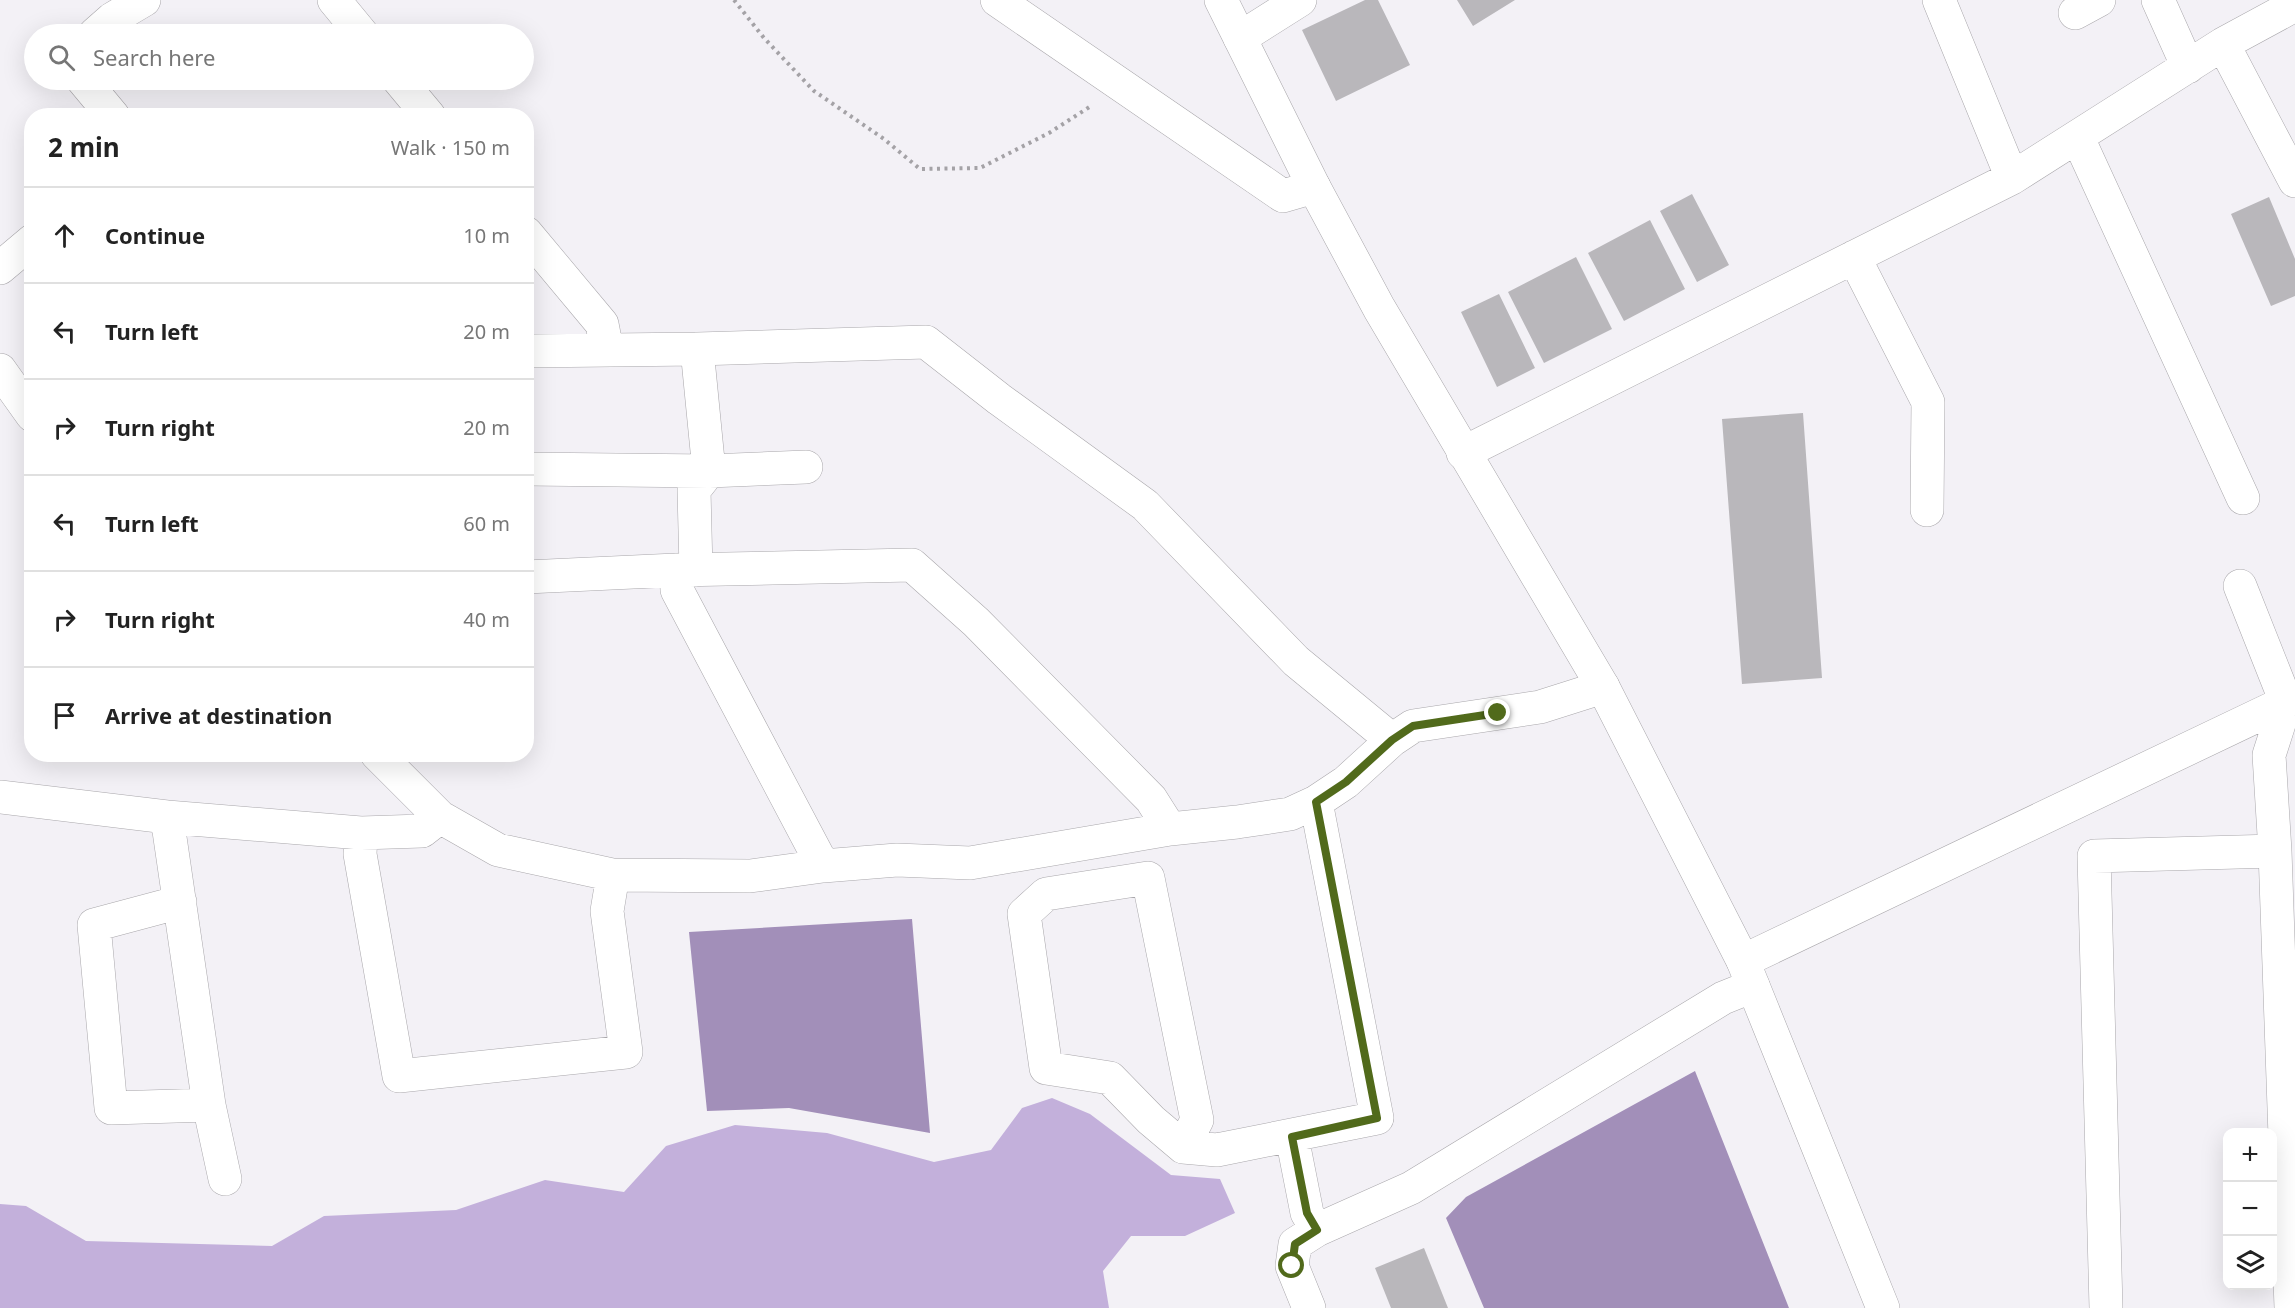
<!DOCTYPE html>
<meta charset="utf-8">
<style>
:root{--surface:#fff;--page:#f2f2f2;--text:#222;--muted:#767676;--line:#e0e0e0}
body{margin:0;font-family:"Noto Sans",sans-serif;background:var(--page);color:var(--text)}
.controls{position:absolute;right:18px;bottom:18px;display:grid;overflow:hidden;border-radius:12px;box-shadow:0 6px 24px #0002}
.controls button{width:54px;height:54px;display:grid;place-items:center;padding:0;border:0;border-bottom:2px solid var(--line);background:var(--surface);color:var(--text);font:30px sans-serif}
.stop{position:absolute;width:18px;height:18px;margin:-14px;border:4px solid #516a1b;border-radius:50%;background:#fff}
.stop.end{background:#516a1b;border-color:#fff;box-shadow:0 2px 6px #0008}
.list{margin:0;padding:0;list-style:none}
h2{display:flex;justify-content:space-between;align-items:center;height:78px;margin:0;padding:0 24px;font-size:26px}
h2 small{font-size:20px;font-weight:400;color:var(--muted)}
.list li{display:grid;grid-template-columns:39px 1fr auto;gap:18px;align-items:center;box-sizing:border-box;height:96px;padding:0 24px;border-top:2px solid var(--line)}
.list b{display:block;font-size:22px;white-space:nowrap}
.list em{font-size:20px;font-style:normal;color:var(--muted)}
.icon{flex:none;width:33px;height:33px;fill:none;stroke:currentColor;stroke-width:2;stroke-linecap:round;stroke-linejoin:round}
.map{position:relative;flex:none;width:2295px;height:1308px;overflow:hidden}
.search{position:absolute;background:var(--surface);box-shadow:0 6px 24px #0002;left:24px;top:24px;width:510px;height:66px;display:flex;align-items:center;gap:15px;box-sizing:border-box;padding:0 21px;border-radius:33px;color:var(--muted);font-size:22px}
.panel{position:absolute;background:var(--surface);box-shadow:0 6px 24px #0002;left:24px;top:108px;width:510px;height:654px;border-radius:24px}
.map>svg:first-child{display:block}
.forest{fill:#c3b0db}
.water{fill:#a28fb9}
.building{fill:#b9b7bb}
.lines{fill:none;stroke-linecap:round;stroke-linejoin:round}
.minor-casing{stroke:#a9a7ab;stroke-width:34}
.tertiary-casing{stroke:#a9a7ab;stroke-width:34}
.path{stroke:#a4a2a6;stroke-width:4;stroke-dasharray:3 4.5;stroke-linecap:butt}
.minor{stroke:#fff;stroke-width:33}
.tertiary{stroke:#fff;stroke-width:33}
.route{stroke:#516a1b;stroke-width:8}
</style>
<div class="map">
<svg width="2295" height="1308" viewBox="0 0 2295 1308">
<rect width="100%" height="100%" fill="#f3f1f6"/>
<path class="forest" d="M1052 1098 1090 1114 1171 1175 1220 1179 1235 1213 1185 1236H1131L1103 1271 1109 1308H0V1204L26 1206 86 1241 272 1246 324 1216 456 1210 545 1180 624 1192 666 1146 735 1125 827 1133 934 1162 991 1150 1022 1108Z"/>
<path class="water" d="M912 919 930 1133 789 1108 707 1111 689 932Z
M1695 1071 1789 1308H1484L1446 1218 1466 1197Z"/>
<path class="building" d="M1365 0H1378L1410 65 1336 101 1302 30Z
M1457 0H1515L1473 26Z
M1692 194 1729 265 1697 282 1660 211Z
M2269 197 2295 259V296L2271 306 2231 214Z
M1650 220 1685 289 1624 321 1588 253Z
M1576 257 1612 329 1544 363 1508 292Z
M1499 294 1535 368 1497 387 1461 312Z
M1803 413 1822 678 1742 684 1722 419Z
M1424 1248 1448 1308H1391L1375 1268Z"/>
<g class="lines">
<defs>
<path id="minor" d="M334 0 362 34
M997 0 1283 196 1314 187
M1939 0 2012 178
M2158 0 2188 67
M2075 13 2099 0
M95 34 112 19 144 0
M1240 38 1300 0
M2223 44 2295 181
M83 80 113 116
M399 80 429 116
M2078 138 2243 498
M526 233 602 324 607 350
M1854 257 1928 402 1927 510
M0 268 32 241
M526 351 697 349 926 342 999 399 1145 505 1296 661 1392 740
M0 370 32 415
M1463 453 2012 178 2223 44 2295 5
M526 469 709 471 806 467
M676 570 677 590 823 866
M696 570 694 490 709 471 697 349
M526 577 676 570 912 565 976 622 1151 799 1170 829
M2240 586 2286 702 2269 755 2275 851 2291 1308
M377 754 440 817 498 850 613 875 750 876 823 866 897 860 970 863 1170 829 1237 822 1290 814 1316 802 1346 782 1392 740 1413 726 1540 707 1603 687
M0 797 167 817 361 833 422 831 440 817
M167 817 209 1105 111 1108 94 925 180 902
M361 833 360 854 399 1076 626 1052 607 911 613 875
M1148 878 1197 1120 1183 1147 1151 1120 1110 1078 1046 1068 1024 914 1046 894Z
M1743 961 2286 702
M209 1105 225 1179
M1292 1137 1307 1213 1317 1230
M1183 1147 1217 1150 1377 1118 1316 802
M1309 1308 1292 1266 1295 1244 1317 1230 1411 1188 1723 998 1753 986
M2106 1308 2094 856 2275 851"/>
<path id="tertiary" d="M1221 0 1314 187 1379 308 1603 687 1743 961 1883 1308"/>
</defs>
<use href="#minor" class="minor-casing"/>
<use href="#tertiary" class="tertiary-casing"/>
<path class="path" d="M734 0 764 38 814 91 884 139 920 169 980 168 1049 133 1091 106"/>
<use href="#minor" class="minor"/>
<use href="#tertiary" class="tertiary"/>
</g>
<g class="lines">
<path class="route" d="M1292 1266 1295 1244 1317 1230 1307 1213 1292 1137 1377 1118 1316 802 1346 782 1392 740 1413 726 1498 713"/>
</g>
</svg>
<div class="controls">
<button>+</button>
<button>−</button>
<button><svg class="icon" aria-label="layers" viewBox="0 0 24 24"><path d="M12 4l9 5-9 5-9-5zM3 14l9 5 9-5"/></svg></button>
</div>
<div class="stop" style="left:1292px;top:1266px"></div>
<div class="stop end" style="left:1498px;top:713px"></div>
<div class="search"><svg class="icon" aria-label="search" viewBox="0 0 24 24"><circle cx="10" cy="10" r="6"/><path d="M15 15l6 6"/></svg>Search here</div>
<section class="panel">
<h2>2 min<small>Walk · 150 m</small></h2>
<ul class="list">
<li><svg class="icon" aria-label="ahead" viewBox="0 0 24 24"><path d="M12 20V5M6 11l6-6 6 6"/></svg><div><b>Continue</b></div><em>10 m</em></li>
<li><svg class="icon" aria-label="left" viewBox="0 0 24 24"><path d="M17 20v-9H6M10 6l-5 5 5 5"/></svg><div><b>Turn left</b></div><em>20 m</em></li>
<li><svg class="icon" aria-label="right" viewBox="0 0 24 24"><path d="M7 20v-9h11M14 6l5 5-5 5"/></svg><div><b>Turn right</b></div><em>20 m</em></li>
<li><svg class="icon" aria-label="left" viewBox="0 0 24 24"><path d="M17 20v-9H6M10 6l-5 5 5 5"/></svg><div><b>Turn left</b></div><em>60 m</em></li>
<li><svg class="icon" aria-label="right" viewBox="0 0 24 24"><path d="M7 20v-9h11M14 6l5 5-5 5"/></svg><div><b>Turn right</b></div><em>40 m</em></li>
<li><svg class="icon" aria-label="arrive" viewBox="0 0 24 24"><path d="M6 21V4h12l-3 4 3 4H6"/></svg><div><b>Arrive at destination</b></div></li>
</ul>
</section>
</div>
